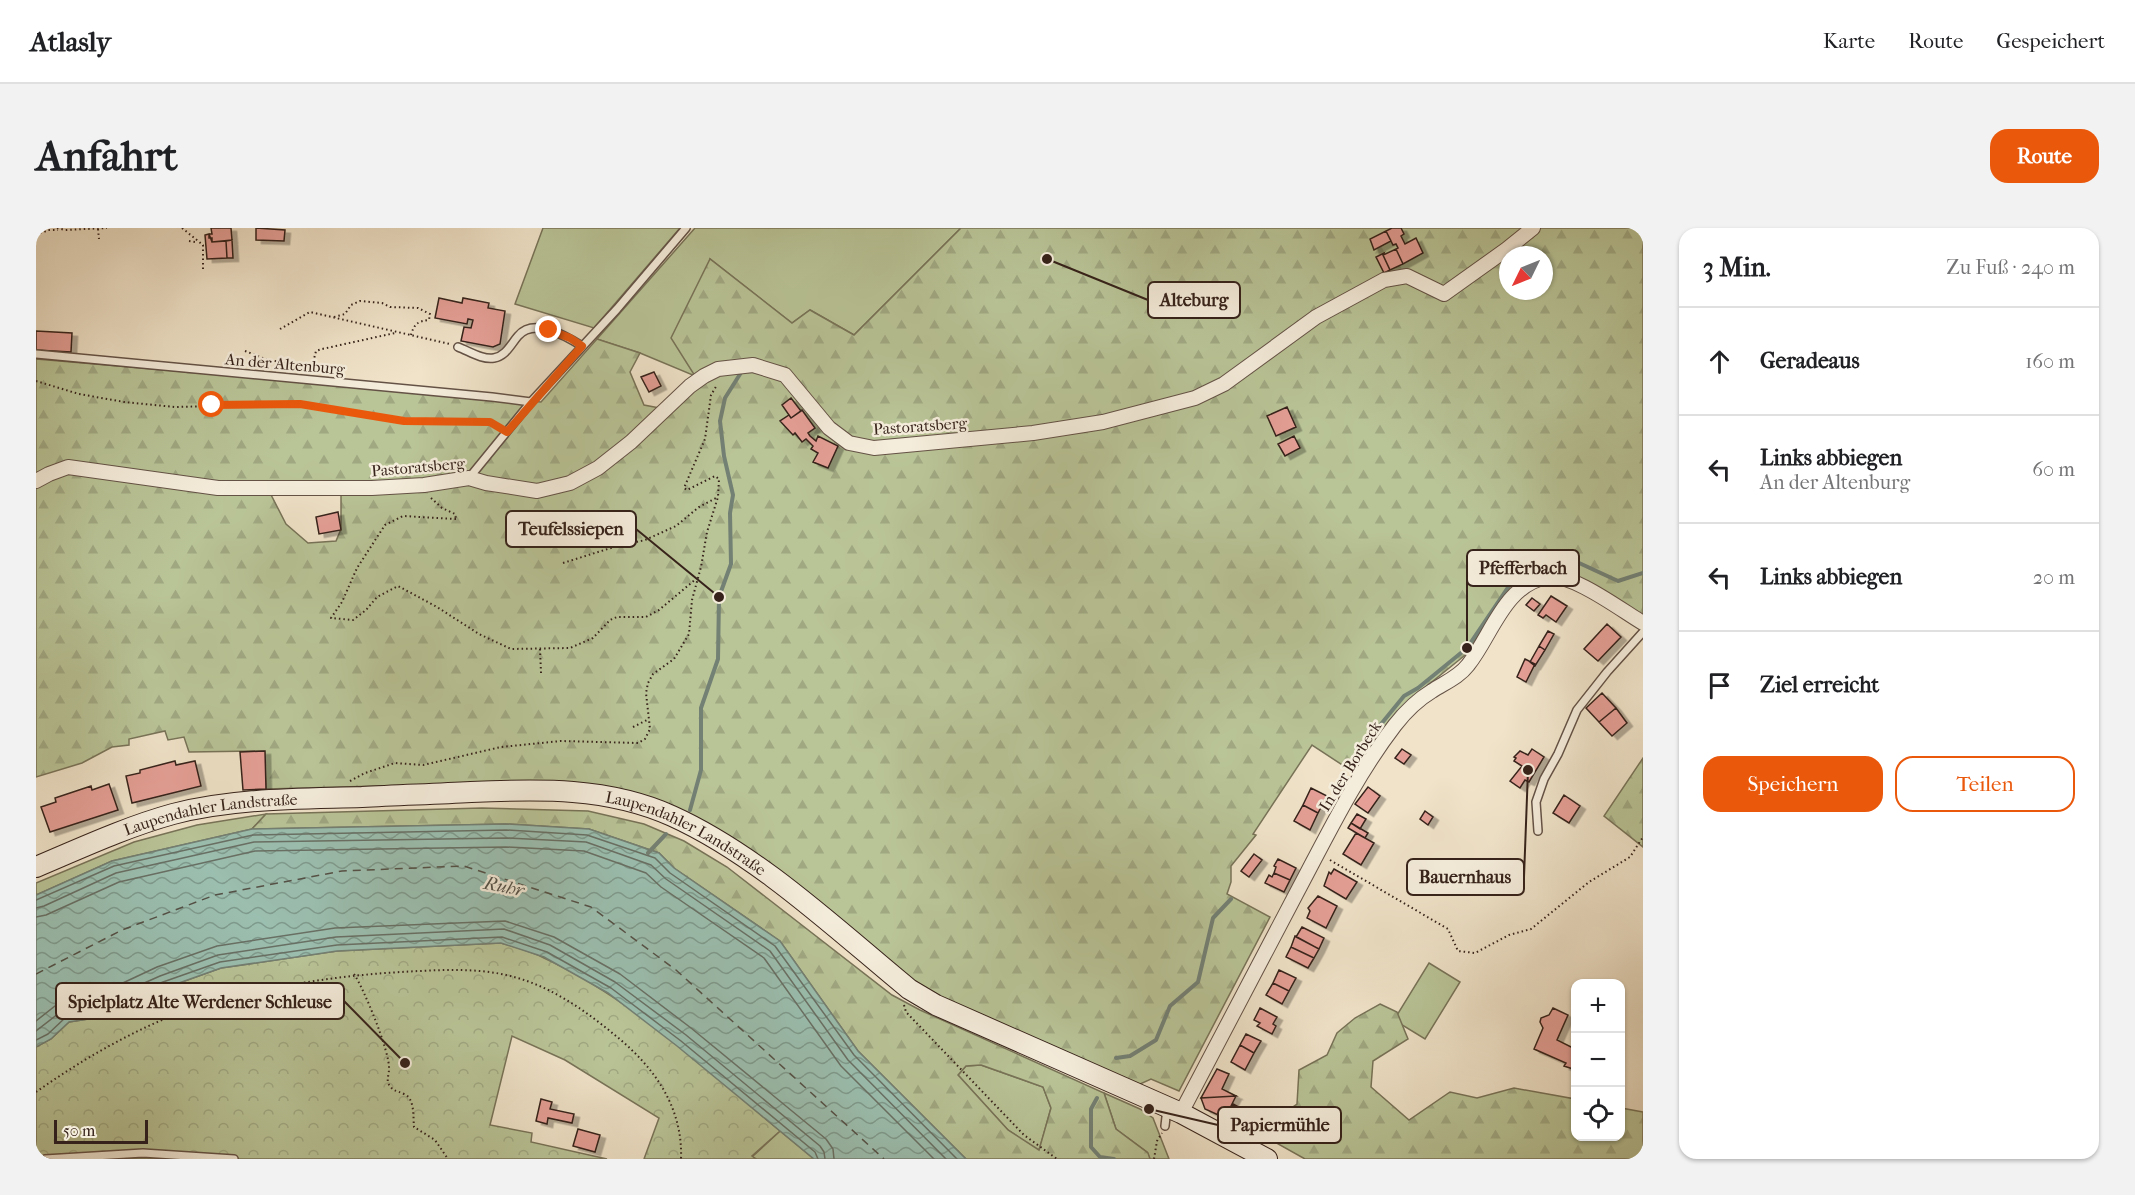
<!DOCTYPE html>
<html lang="de">
<meta charset="utf-8">
<style>
:root{--surface:#fff;--page:#f2f2f2;--text:#202124;--muted:#757577;--line:#e0e0e0;--accent:#ea580c}
body{margin:0;font-family:"IM FELL French Canon",serif;background:var(--page);color:var(--text)}
.controls{position:absolute;right:18px;bottom:18px;display:grid;overflow:hidden;border-radius:12px;box-shadow:0 2px 4px #0004}
.controls button{width:54px;height:54px;display:grid;place-items:center;padding:0;border:0;border-bottom:2px solid var(--line);background:var(--surface);color:var(--text);font:30px sans-serif}
.compass{position:absolute;left:1463px;top:18px;width:54px;height:54px;border-radius:50%;background:var(--surface);box-shadow:0 2px 4px #0004;rotate:227deg}
.scale{position:absolute;left:18px;bottom:15px;width:94px;box-sizing:border-box;padding-left:6px;border:3px solid #36221a;border-top:0;font-size:16px;line-height:21px;white-space:nowrap;color:#36221a;-webkit-text-stroke:4px #f5eddc;paint-order:stroke}
.stop{position:absolute;width:18px;height:18px;margin:-14px;border:4px solid #ea580c;border-radius:50%;background:#fff}
.stop.end{background:#ea580c;border-color:#fff;box-shadow:0 2px 6px #0008}
.list{margin:0;padding:0;list-style:none}
h2{display:flex;justify-content:space-between;align-items:center;height:78px;margin:0;padding:0 24px;font-size:26px}
h2 small{font-size:20px;font-weight:400;color:var(--muted)}
.list li{display:grid;grid-template-columns:39px 1fr auto;gap:18px;align-items:center;box-sizing:border-box;height:108px;padding:0 24px;border-top:2px solid var(--line)}
.list b{display:block;font-size:22px;white-space:nowrap}
.list p{margin:0;font-size:20px;white-space:nowrap;color:var(--muted)}
.list em{font-size:20px;font-style:normal;color:var(--muted)}
.actions{display:flex;gap:12px;padding:18px 24px}
.actions a{flex:1;padding:14px 0;border:2px solid var(--accent);border-radius:18px;text-align:center;font-size:21px;color:var(--accent)}
.actions .main{background:var(--accent);color:#fff}
.icon{flex:none;width:33px;height:33px;fill:none;stroke:currentColor;stroke-width:2;stroke-linecap:round;stroke-linejoin:round}
.map{position:relative;flex:none;width:1607px;height:931px;overflow:hidden;border-radius:18px}
header{display:flex;align-items:center;gap:36px;box-sizing:border-box;height:84px;padding:0 30px;background:var(--surface);border-bottom:2px solid var(--line)}
header strong{font-size:28px}
nav{display:flex;gap:33px;margin-inline-start:auto;font-size:21px}
.intro{display:flex;align-items:center;justify-content:space-between;box-sizing:border-box;height:144px;padding:0 36px}
h1{margin:0;font-size:42px}
.button{padding:15px 27px;border-radius:18px;background:var(--accent);color:#fff;font-size:21px;font-weight:700}
main{display:flex;gap:36px;padding:0 36px}
aside{flex:1;background:var(--surface);border-radius:18px;box-shadow:0 2px 4px #0004}
.map>svg:first-child{display:block}
.green{fill:#b9c497;stroke:#787358;stroke-width:1.5}
.forest{fill:url(#forest-firs);stroke:#787358;stroke-width:1.5;fill-rule:evenodd}
.park{fill:url(#park-crowns);stroke:#787358;stroke-width:1.5}
.water{fill:url(#water-waves);stroke:#738074;stroke-width:1.5}
.lines{fill:none;stroke-linecap:round;stroke-linejoin:round}
.shore{stroke:#687065;stroke-width:1.5}
.stream{stroke:#738074;stroke-width:4}
.ferry{stroke:#545147;stroke-width:1.5;stroke-dasharray:8 6;stroke-linecap:butt}
.building{fill:#e59f96;stroke:#36221a;stroke-width:1.5;filter:url(#shadow)}
.service-casing{stroke:#645246;stroke-width:10}
.minor-casing{stroke:#645246;stroke-width:16}
.secondary-casing{stroke:#36221a;stroke-width:22}
.path{stroke:#36221a;stroke-width:2;stroke-dasharray:1.5 3;stroke-linecap:butt}
.service{stroke:#f5eddc;stroke-width:7}
.minor{stroke:#f5eddc;stroke-width:14}
.secondary{stroke:#f5eddc;stroke-width:20}
.route{stroke:#ea580c;stroke-width:8}
.labels{text-anchor:middle;dominant-baseline:central;stroke-width:5;stroke-linejoin:round;paint-order:stroke}
.street-label{font-size:16px;fill:#36221a;stroke:#f5eddc}
.water-label{font-size:18px;font-style:italic;fill:#545147;stroke:#f5eddc}
.leader{fill:none;stroke:#36221a;stroke-width:2}
.callout-dot{fill:#36221a;stroke:#f5eddc;stroke-width:2}
.callout{fill:#f5eddc;stroke:#36221a;stroke-width:2}
.callout-label{font-size:18px;text-anchor:middle;font-weight:bold;fill:#36221a}
</style>
<header>
<strong>Atlasly</strong>
<nav><a>Karte</a><a>Route</a><a>Gespeichert</a></nav>
</header>
<div class="intro"><h1>Anfahrt</h1><a class="button">Route</a></div>
<main>
<div class="map">
<svg width="1607" height="931" viewBox="0 0 1607 931">
<defs>
<pattern id="forest-firs" width="22" height="20" patternUnits="userSpaceOnUse" patternTransform="scale(1.5)"><rect width="22" height="20" fill="#b9c497"/><path d="M5 1l3.5 6h-7zM16 11l3.5 6h-7z" fill="#a0a882"/></pattern>
<pattern id="park-crowns" width="20" height="18" patternUnits="userSpaceOnUse" patternTransform="scale(1.5)"><rect width="20" height="18" fill="#b9c497"/><path d="M2 6a3 3 0 1 1 6 0M12 15a3 3 0 1 1 6 0" fill="none" stroke="#a0a882"/></pattern>
<pattern id="water-waves" width="16" height="10" patternUnits="userSpaceOnUse" patternTransform="scale(1.5)"><rect width="16" height="10" fill="#9bbfb0"/><path d="M0 5q4-4 8 0t8 0" fill="none" stroke="#7f9b8e"/></pattern>
<filter id="shadow"><feDropShadow dx="5.5" dy="3.5" stdDeviation="0" flood-color="#0004"/></filter>
</defs>
<rect width="100%" height="100%" fill="#f0e3c9"/>
<filter id="stains"><feTurbulence type="fractalNoise" baseFrequency=".00333" numOctaves="4"/><feColorMatrix values="0 0 0 0 .2 0 0 0 0 .09 0 0 0 0 .02 0 0 0 .5 -.17"/></filter>
<radialGradient id="worn" r=".72"><stop offset=".6" stop-color="#630" stop-opacity="0"/><stop offset="1" stop-color="#630" stop-opacity=".3"/></radialGradient>
<path class="green" d="M507 0H644L558 100 479 76Z
M659 0H925L818 107 774 82 756 95 674 31 659 148 604 125 561 111Z
M230 586 216 601 76 633 0 667V655L98 614 161 597Z
M1393 735 1424 754 1389 811 1358 792Z
M945 837 1007 859 1015 880 1003 923 972 902 922 847 930 838Z
M1068 865 1104 881 1117 890 1133 931H1114L1111 924 1080 901Z
M744 903 778 931H720L716 929Z"/>
<path class="forest" d="M925 0H1607V391L1528 343H1507L1486 353 1461 380 1428 428 1371 474 1338 513 1317 544 1276 517 1217 606 1220 607 1195 638V654L1191 666 1234 689 1143 863 1115 851 1102 857 905 772 874 753 690 612 496 554 230 561 228 523 153 524 148 509 132 512 129 503 93 511V517L76 519 46 535 0 549V131L505 174 561 111 604 125 594 144 608 177 634 182 659 148 635 110 674 31 756 95 774 82 818 107ZM1472 27H1508V63H1472ZM305 256V301L300 313 272 315 250 296 230 257Z
M1607 530V619L1568 588Z
M446 580 552 583 608 596 648 613 691 639 856 767 884 782 1068 865 1080 901 1112 925 1114 931H930L822 823 744 713 638 640 623 625 553 601 470 596 216 601 230 586ZM945 837 1007 859 1015 880 1003 922 972 902 922 847 930 838Z
M1344 776 1361 784 1372 811 1337 833 1335 859 1373 892 1414 864 1441 870 1478 860 1539 871 1540 908H1584L1585 880 1607 884V931H1269L1221 904 1261 876 1263 842 1291 827 1301 805 1319 790Z"/>
<path class="park" d="M465 715C479 719 495 723 508 730 595 770 671 842 744 903L716 928 720 931H608L623 890 529 832 476 808 454 897 496 905 495 914 571 931H67L65 925 0 928V819L15 811 33 794 65 789 129 760 185 740 301 723Z"/>
<path class="water" d="M470 596 553 601 623 625 638 640 744 713 822 823 930 931H778L641 818 572 765 508 729 465 715 301 723 185 740 129 760 65 789 33 794 15 811 0 819V667L76 633 216 601Z"/>
<g class="lines">
<path class="shore" d="M0 672 78 638 217 607 470 602 551 607 619 630 634 645 739 718 818 827 921 931
M0 680 8 678 80 645 218 614 470 610 550 614 615 637 630 651 734 723 812 832 910 931
M0 689 10 687 83 654 219 623 470 619 548 623 610 645 625 659 728 730 805 838 898 931
M0 793 24 774 59 768 121 739 181 718 299 700 469 693 518 709 584 746 655 800 790 911 797 921 798 931
M0 803 27 782 61 776 124 748 182 727 300 709 468 701 514 717 579 754 650 807 784 918 788 924 789 931
M0 812 12 806 30 789 63 784 127 754 184 734 301 717 466 709 511 724 575 760 645 813 779 924 782 931"/>
<path class="stream" d="M1320 525 1328 520 1341 501 1368 468 1382 460 1431 420 1479 349 1528 328 1582 353 1607 345
M654 582 665 542V480L682 431 683 369 695 336 694 285 697 267 688 228 684 193 689 170 706 143
M612 625 630 606
M1080 830 1094 828 1120 812 1134 778 1162 754 1177 690 1195 671
M1061 870 1055 881V919L1064 929 1078 931"/>
<path class="ferry" d="M0 746 86 702 179 667 306 643 428 638 555 679 640 742 848 931"/>
</g>
<path class="building" d="M175 0H195L196 12 176 14V10H173V6H176Z
M220 0 249 2 248 13 220 12Z
M1356 0H1365L1368 6 1365 8 1369 16 1380 10 1387 25 1367 36 1360 21 1362 20 1360 16 1357 17 1350 3Z
M1350 3 1355 13 1338 22 1334 11Z
M173 6 176 14 190 13 191 30 171 31 169 7Z
M196 12 197 30H191L190 13Z
M1360 21 1367 36 1354 42 1347 27Z
M1348 25 1347 27 1354 42 1348 45 1340 29Z
M403 70 426 75 427 70 453 75 452 80 469 83 464 116 457 119 425 113 428 99 435 100 437 92 432 91 431 96 399 90Z
M0 103 36 105 35 124 0 122Z
M618 144 625 158 613 164 605 149Z
M755 170 765 183 755 190 746 177Z
M1251 179 1260 199 1240 208 1231 188Z
M766 182 779 200 772 205 774 208 780 213 782 208 802 218 792 240 777 234 782 225 775 221 777 218 770 211 766 214 759 205 757 207 744 193 753 187 755 190Z
M1258 208 1264 220 1249 228 1242 216Z
M302 284 305 302 283 306 280 289Z
M1515 368 1531 378 1520 394 1510 387 1507 390 1502 387Z
M1496 370 1504 376 1498 383 1490 377Z
M1571 396 1585 409 1562 433 1548 421Z
M1512 403 1518 406 1509 422 1503 418Z
M1503 418 1509 422 1499 438 1494 434Z
M1489 431 1499 436 1490 454 1481 449Z
M1566 465 1580 480 1563 494 1550 480Z
M1580 480 1591 495 1576 508 1563 494Z
M1366 521 1375 527 1368 536 1359 530Z
M1496 521 1508 529 1493 554 1489 552 1484 560 1474 553 1486 538 1478 533 1480 530 1478 529 1484 523 1492 527Z
M229 523 230 561 207 562 204 524Z
M139 533 140 537 159 533 165 558 96 575 90 548 104 545V542Z
M73 556 82 582 14 604 5 579 20 574 19 570 55 558 56 562Z
M1332 559 1344 568 1332 585 1319 576Z
M1275 560 1291 568 1282 585 1267 577Z
M1528 567 1544 578 1533 595 1517 585Z
M1267 577 1282 585 1274 602 1258 593Z
M1389 583 1397 589 1392 597 1384 591Z
M1321 586 1330 591 1324 601 1315 595Z
M1315 595 1332 605 1329 610 1312 600Z
M1320 605 1338 615 1325 637 1307 626Z
M1218 626 1226 632 1213 649 1205 643Z
M1242 631 1260 640 1254 652 1238 645 1240 639 1238 638Z
M1298 641 1321 654 1310 671 1288 658 1293 644 1295 646Z
M1238 645 1254 652 1248 664 1229 655 1233 647 1236 649Z
M1282 668 1301 678 1290 700 1271 690 1274 683 1272 680Z
M1266 699 1288 710 1283 721 1260 709Z
M1259 708 1283 721 1278 730 1255 719Z
M1255 719 1278 730 1272 740 1250 729Z
M1243 742 1260 750 1253 763 1237 755Z
M1237 755 1253 763 1246 776 1230 767Z
M1224 780 1241 789 1237 796 1240 798 1236 806 1221 798 1224 795 1218 792Z
M1517 780 1532 787 1521 812 1537 820 1540 815V842L1528 838 1530 835 1498 821 1507 800 1504 794 1505 790 1513 787Z
M1210 806 1225 813 1218 825 1204 817Z
M1204 817 1218 825 1209 842 1195 834Z
M1181 841 1193 846 1186 861 1200 868 1165 870Z
M1200 868 1189 890 1169 881 1165 870Z
M505 871 516 874 514 881 538 886 536 895 512 890 511 896 500 893Z
M1197 876 1227 892 1220 904 1191 888Z
M542 901 564 907 559 924 537 918Z"/>
<g class="lines">
<defs>
<path id="service" d="M422 119C433 123 446 132 458 130 470 128 475 116 482 108 498 89 530 108 546 118
M0 126 456 169 495 174
M433 250 495 174 581 81 650 0
M1502 603 1500 574 1508 551 1522 526 1541 482 1571 444 1607 404
M1129 898 1131 880
M9 931 107 925 198 931"/>
<path id="minor" d="M0 253 13 246 32 239 182 260H336L388 257 433 250 450 255 501 263 534 255 562 240 595 214 654 158 668 148 682 141 717 137 749 147 793 200 813 215 838 220 997 205 1067 194 1159 170 1188 156 1280 89 1348 52 1371 48 1408 66 1471 21 1497 0
M1145 885C1183 813 1221 741 1259 668 1290 610 1319 549 1359 497 1370 483 1381 472 1396 463 1408 455 1423 449 1432 437 1456 407 1468 357 1511 349 1535 344 1585 382 1607 395"/>
<g id="secondary">
<path id="s1" d="M0 639C45 620 90 599 137 586 198 570 264 571 326 569 362 567 399 566 435 564 503 561 572 559 636 588 722 627 800 701 873 761L900 777 1145 885 1231 931"/>
</g>
</defs>
<use href="#service" class="service-casing"/>
<use href="#minor" class="minor-casing"/>
<use href="#secondary" class="secondary-casing"/>
<path class="path" d="M21 0 29 2 71 0
M146 0 167 17V41
M62 1 63 11
M0 3 6 5 12 2H22
M153 13 159 14V11
M298 89 309 86 315 77 324 73 346 75 354 79 382 80 394 86 393 92C382 93 378 96 375 107
M244 101 274 84 414 116
M209 123 232 132 271 138 277 135 280 123 286 121 359 105
M0 153 43 166 88 174 139 179 264 176 368 193 454 194 462 199
M395 270 406 280 419 286 420 291
M420 291 367 288 349 297 321 340 306 374 295 390 317 392 330 382 341 369 362 358 401 379 443 406 475 421 534 420 557 410 574 392 581 389H610L623 382 660 351
M527 335 578 319 609 312 640 298 663 279 682 269
M504 421 505 445
M597 499 613 491
M314 553 329 545 359 535 387 537 465 519 525 513 602 515 609 511 614 501 610 465 612 455 617 446 638 431 653 406 656 372 665 339 671 304 682 269 683 251 679 248 651 262 648 260 669 211 675 167 681 157
M1294 632 1412 701 1422 723 1439 725 1473 707 1495 701 1553 654 1594 629 1607 609
M318 746C328 761 354 824 353 841 353 846 351 850 352 855 357 864 360 862 368 866 379 870 377 889 378 899L399 912 412 931
M868 777 870 784 988 907 1021 931
M0 864C47 831 97 802 151 782 171 775 192 770 213 765 264 754 313 747 365 744 402 742 443 739 478 749 516 759 550 783 580 808 618 839 647 879 645 931
M1118 931 1121 913 1126 905"/>
<use href="#service" class="service"/>
<use href="#minor" class="minor"/>
<use href="#secondary" class="secondary"/>
</g>
<g class="lines">
<path class="route" d="M176 177 264 176 368 193 454 194 471 204 546 118 534 110 513 102"/>
</g>
<g class="labels">
<g class="street-label">
<text transform="translate(249 136) rotate(5)">An der Altenburg</text>
<text transform="translate(884 198) rotate(-4)">Pastoratsberg</text>
<text transform="translate(382 239) rotate(-5)">Pastoratsberg</text>
<text transform="translate(1314 538) rotate(-58)">In der Borbeck</text>
<text stroke="none"><textPath href="#s1" startOffset="184">Laupendahler Landstraße</textPath></text>
<text stroke="none"><textPath href="#s1" startOffset="670">Laupendahler Landstraße</textPath></text>
</g>
<g class="water-label">
<text transform="translate(468 659) rotate(11)">Ruhr</text>
</g>
</g>
<path class="leader" d="M1011 31L1112 72M683 369L600 301M1431 420L1431 340M1492 542L1488 649M369 835L308 773M1113 881L1182 897"/>
<g class="callout-dot">
<circle cx="1011" cy="31" r="6"/>
<circle cx="683" cy="369" r="6"/>
<circle cx="1431" cy="420" r="6"/>
<circle cx="1492" cy="542" r="6"/>
<circle cx="369" cy="835" r="6"/>
<circle cx="1113" cy="881" r="6"/>
</g>
<g class="callout">
<rect x="1112" y="54" width="92" height="36" rx="6"/>
<rect x="470" y="283" width="130" height="36" rx="6"/>
<rect x="1431" y="322" width="112" height="36" rx="6"/>
<rect x="1371" y="631" width="117" height="36" rx="6"/>
<rect x="20" y="755" width="288" height="36" rx="6"/>
<rect x="1182" y="879" width="123" height="36" rx="6"/>
</g>
<g class="callout-label">
<text x="1158" y="78">Alteburg</text>
<text x="535" y="307">Teufelssiepen</text>
<text x="1487" y="346">Pfefferbach</text>
<text x="1429" y="655">Bauernhaus</text>
<text x="164" y="780">Spielplatz Alte Werdener Schleuse</text>
<text x="1244" y="903">Papiermühle</text>
</g>
<rect width="100%" height="100%" filter="url(#stains)"/>
<rect width="100%" height="100%" fill="url(#worn)"/>
</svg>
<div class="controls">
<button>+</button>
<button>−</button>
<button><svg class="icon" aria-label="locate" viewBox="0 0 24 24"><circle cx="12" cy="12" r="6"/><path d="M12 2v4M12 18v4M2 12h4M18 12h4"/></svg></button>
</div>
<svg class="compass" viewBox="-18 -18 36 36"><path d="M0-13l5 13h-10z" fill="#e53935"/><path d="M0 13l5-13h-10z" fill="#757577"/></svg>
<div class="scale">50 m</div>
<div class="stop" style="left:176px;top:177px"></div>
<div class="stop end" style="left:513px;top:102px"></div>
</div>
<aside>
<h2>3 Min.<small>Zu Fuß · 240 m</small></h2>
<ul class="list">
<li><svg class="icon" aria-label="ahead" viewBox="0 0 24 24"><path d="M12 20V5M6 11l6-6 6 6"/></svg><div><b>Geradeaus</b></div><em>160 m</em></li>
<li><svg class="icon" aria-label="left" viewBox="0 0 24 24"><path d="M17 20v-9H6M10 6l-5 5 5 5"/></svg><div><b>Links abbiegen</b><p>An der Altenburg</p></div><em>60 m</em></li>
<li><svg class="icon" aria-label="left" viewBox="0 0 24 24"><path d="M17 20v-9H6M10 6l-5 5 5 5"/></svg><div><b>Links abbiegen</b></div><em>20 m</em></li>
<li><svg class="icon" aria-label="arrive" viewBox="0 0 24 24"><path d="M6 21V4h12l-3 4 3 4H6"/></svg><div><b>Ziel erreicht</b></div></li>
</ul>
<div class="actions"><a class="main">Speichern</a><a>Teilen</a></div>
</aside>
</main>
